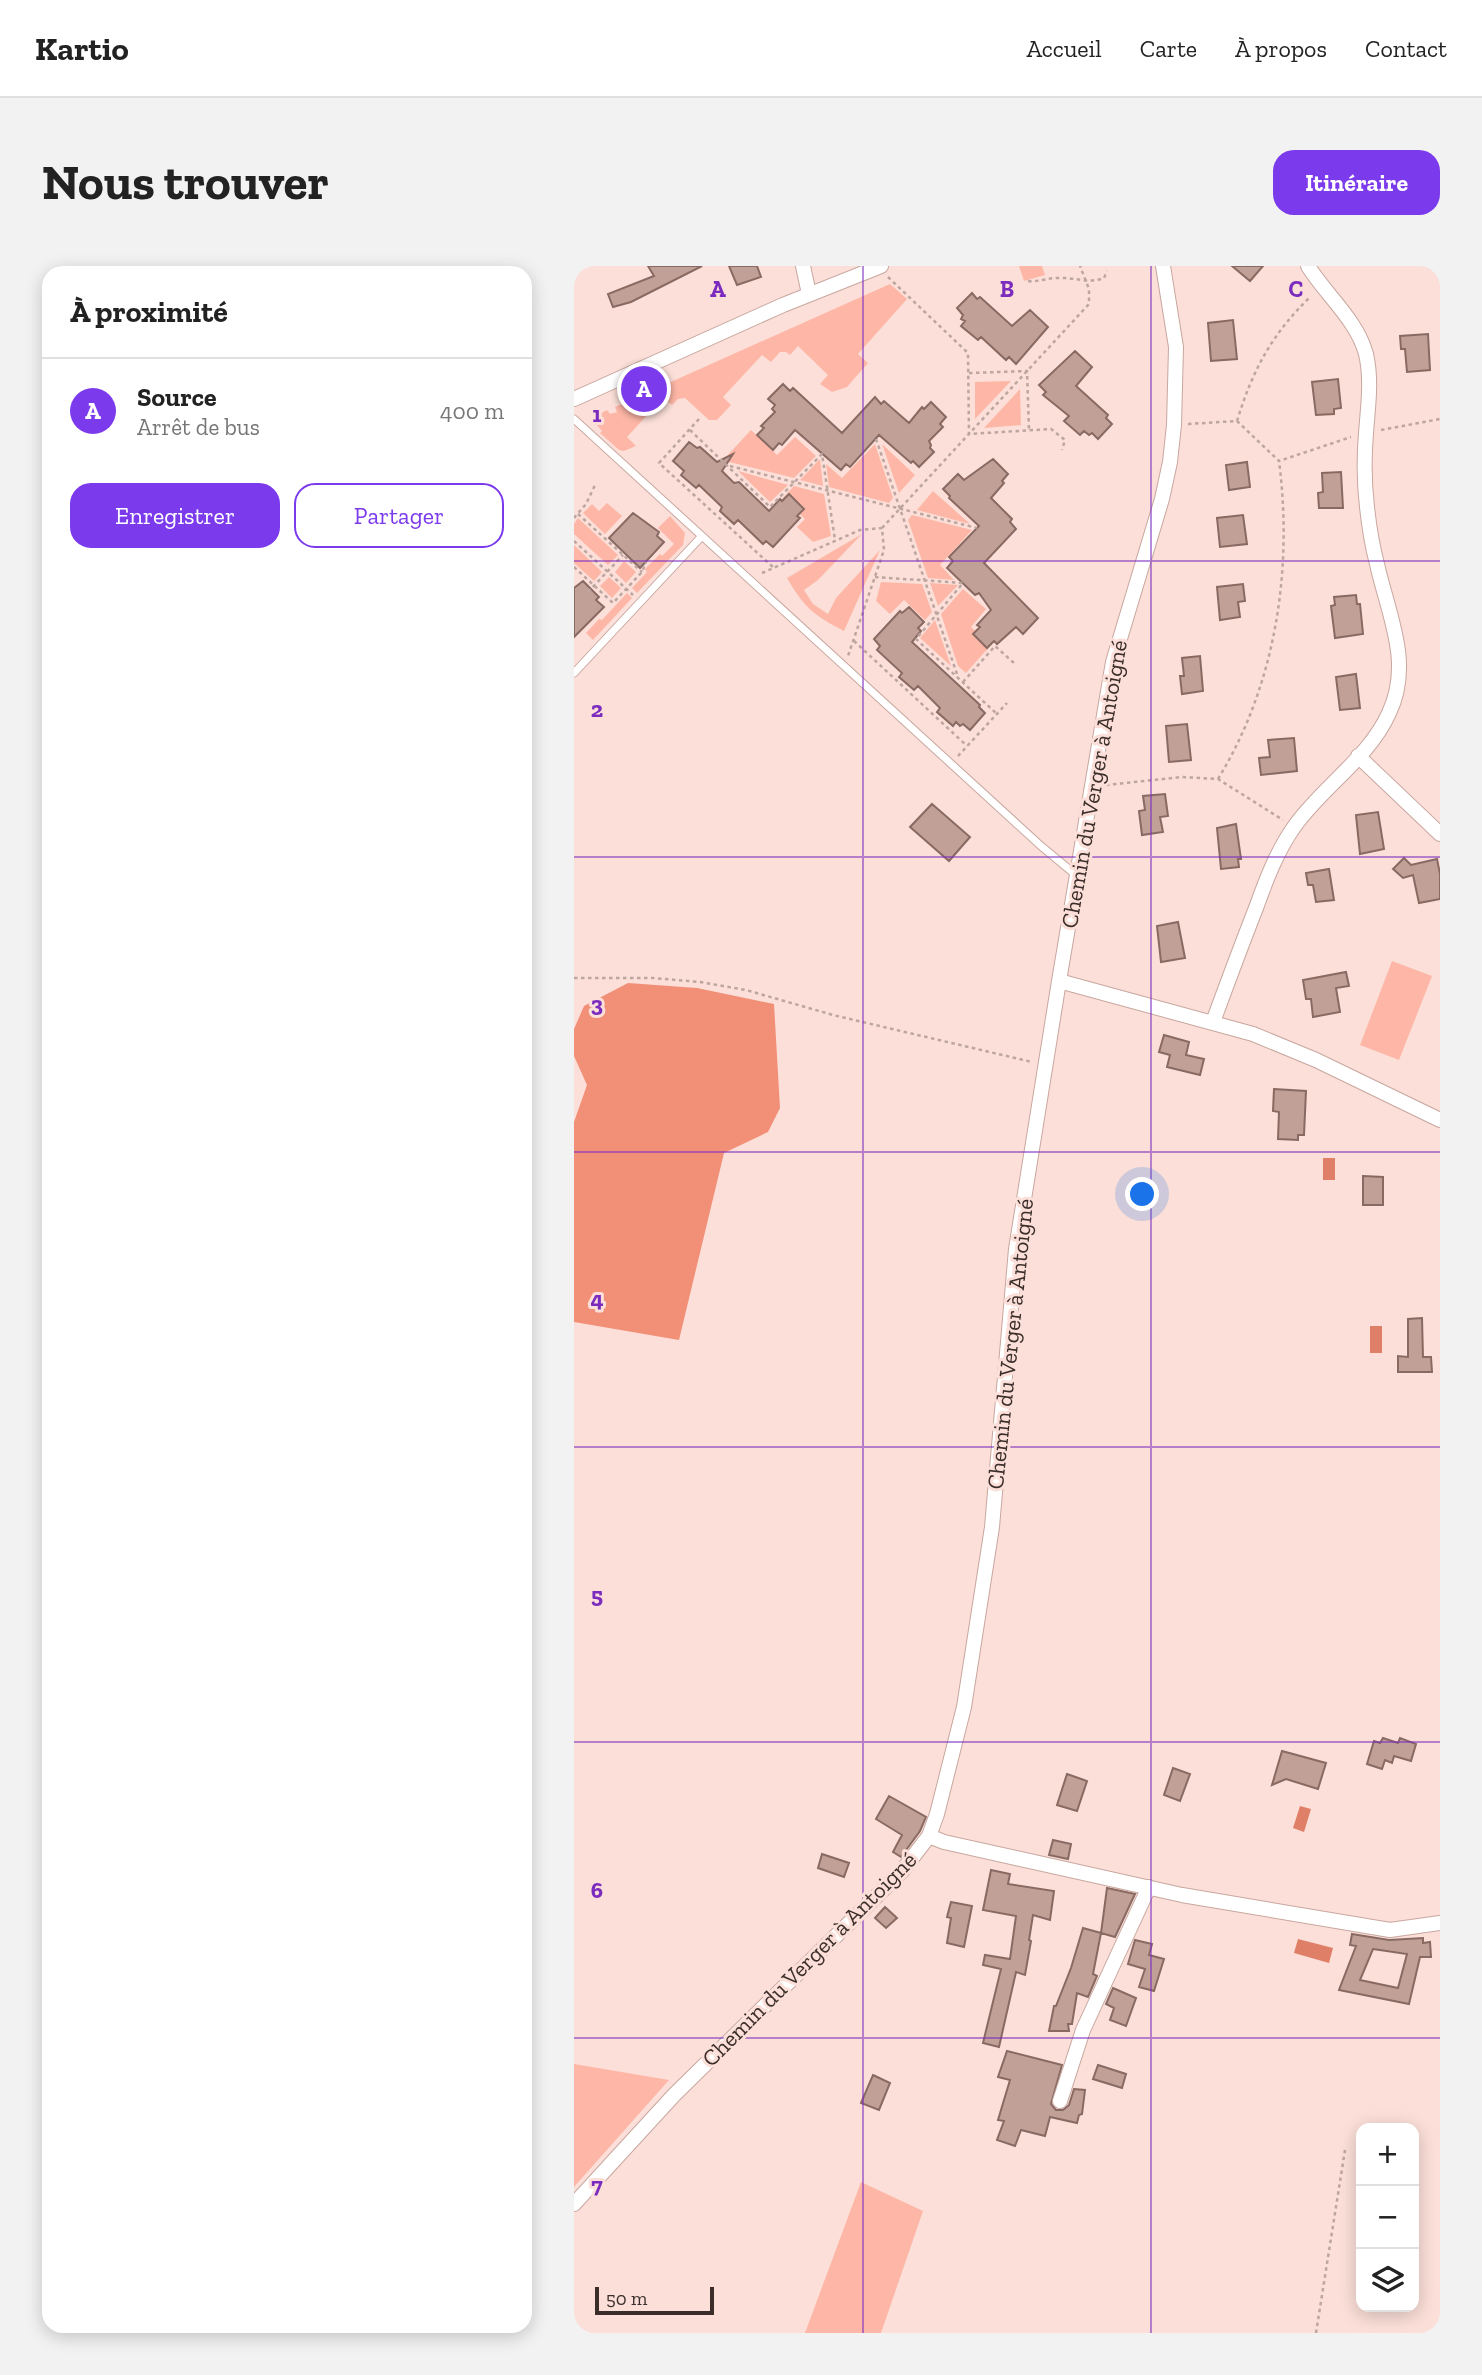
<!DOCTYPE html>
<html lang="fr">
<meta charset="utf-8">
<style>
:root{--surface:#fff;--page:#f2f2f2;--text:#222;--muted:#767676;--line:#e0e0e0;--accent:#7c3aed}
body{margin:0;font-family:"Zilla Slab",serif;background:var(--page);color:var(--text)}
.controls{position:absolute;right:21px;bottom:21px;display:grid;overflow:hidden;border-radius:14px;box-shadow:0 4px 18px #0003}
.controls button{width:63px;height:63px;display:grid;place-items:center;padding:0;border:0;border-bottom:2px solid var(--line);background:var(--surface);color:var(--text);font:35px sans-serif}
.scale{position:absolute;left:21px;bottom:18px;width:119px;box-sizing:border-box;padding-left:7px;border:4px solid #3b2e2a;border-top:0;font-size:19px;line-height:24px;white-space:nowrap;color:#3b2e2a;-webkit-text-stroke:5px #fbdfd8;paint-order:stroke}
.you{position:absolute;left:569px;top:929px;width:24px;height:24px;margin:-18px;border:5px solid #fff;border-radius:50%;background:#1a73e8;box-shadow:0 0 0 10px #1a73e833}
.badge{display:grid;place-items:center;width:46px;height:46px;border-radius:50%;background:var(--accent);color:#fff;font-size:23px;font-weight:700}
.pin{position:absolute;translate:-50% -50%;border:4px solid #fff;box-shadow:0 2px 7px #0006}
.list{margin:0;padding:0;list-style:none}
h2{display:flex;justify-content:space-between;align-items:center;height:91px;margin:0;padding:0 28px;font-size:30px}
h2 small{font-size:23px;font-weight:400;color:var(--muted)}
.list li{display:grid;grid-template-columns:46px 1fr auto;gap:21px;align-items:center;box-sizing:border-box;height:105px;padding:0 28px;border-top:2px solid var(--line)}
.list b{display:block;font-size:26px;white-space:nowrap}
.list p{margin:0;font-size:23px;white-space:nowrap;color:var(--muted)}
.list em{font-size:23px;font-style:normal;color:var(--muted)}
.actions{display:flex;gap:14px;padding:21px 28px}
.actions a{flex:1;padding:16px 0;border:2px solid var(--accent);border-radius:21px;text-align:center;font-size:24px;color:var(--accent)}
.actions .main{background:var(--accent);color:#fff}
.icon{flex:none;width:38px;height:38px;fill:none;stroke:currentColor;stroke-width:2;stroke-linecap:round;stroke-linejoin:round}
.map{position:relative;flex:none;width:866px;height:2067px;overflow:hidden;border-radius:21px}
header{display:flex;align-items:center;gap:42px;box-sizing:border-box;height:98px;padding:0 35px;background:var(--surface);border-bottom:2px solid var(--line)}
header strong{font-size:33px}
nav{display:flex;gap:38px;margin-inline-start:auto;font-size:24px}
.intro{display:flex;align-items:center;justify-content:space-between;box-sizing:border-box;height:168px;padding:0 42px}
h1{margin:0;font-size:49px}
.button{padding:18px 32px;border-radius:21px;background:var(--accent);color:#fff;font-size:24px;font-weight:700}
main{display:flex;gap:42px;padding:0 42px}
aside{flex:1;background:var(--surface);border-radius:21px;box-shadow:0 4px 18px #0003}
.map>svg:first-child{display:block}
.green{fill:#feb7a6}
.forest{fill:#f28f77}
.water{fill:#e07f68}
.building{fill:#c1a097;stroke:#896a63;stroke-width:2;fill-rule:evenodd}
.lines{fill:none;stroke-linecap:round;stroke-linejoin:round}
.lane-casing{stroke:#c8a79f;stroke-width:9}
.street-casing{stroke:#c8a79f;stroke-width:16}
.path{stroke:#bda6a0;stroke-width:2.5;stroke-dasharray:3.5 3.5;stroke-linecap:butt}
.lane{stroke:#fff;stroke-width:7}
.street{stroke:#fff;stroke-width:14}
.grid{fill:none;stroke:#7b2cbf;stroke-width:2;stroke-opacity:0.55}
.labels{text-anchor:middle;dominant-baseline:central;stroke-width:6;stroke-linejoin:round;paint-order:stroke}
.street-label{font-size:23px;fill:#3b2e2a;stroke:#fbdfd8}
.grid-label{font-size:23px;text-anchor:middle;font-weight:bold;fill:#7b2cbf;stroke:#fbdfd8;stroke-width:6;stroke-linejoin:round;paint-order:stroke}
</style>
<header>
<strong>Kartio</strong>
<nav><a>Accueil</a><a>Carte</a><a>À propos</a><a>Contact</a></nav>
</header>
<div class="intro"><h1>Nous trouver</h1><a class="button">Itinéraire</a></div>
<main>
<aside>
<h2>À proximité<small></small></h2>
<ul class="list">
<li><span class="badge">A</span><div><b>Source</b><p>Arrêt de bus</p></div><em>400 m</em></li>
</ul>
<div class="actions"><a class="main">Enregistrer</a><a>Partager</a></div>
</aside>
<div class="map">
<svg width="866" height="2067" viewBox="0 0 866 2067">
<rect width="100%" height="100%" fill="#fbdfd8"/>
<path class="green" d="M445 0H468L471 9 450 15Z
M316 18 333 33 284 88 294 97 273 121 258 126 246 118 254 109 224 80 216 89 212 86H206L197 96 188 89 149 131 157 139 143 154H135L111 132 104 133 98 139 89 132 53 171 62 180 50 185 45 184 26 167 28 165 21 157 22 150 33 144 36 148 43 146 41 141Z
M437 115 401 153V116Z
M446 123 447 159 410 162Z
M177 164 203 189 221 171 242 190 220 212 155 196 151 192Z
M301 178 319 232 315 237 255 221 252 198 268 212Z
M308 178 341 209 325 227Z
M246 193 249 220 226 214Z
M164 205 214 219 196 236Z
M220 220 250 228 257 270 239 276 223 261 231 253 209 232Z
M359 225 396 258 343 244Z
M33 237 48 250 31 268 9 247 18 238 25 245Z
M338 249 398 264 366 299 380 314 354 312 334 254Z
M96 250 111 267 109 279 63 327 58 322 73 306 71 303 86 288 88 290 100 278 84 262Z
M4 252 44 289 34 299 0 268V258Z
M288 268 244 314 230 324 239 338 254 348 262 332 306 284 270 365C239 349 230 341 213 312Z
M0 279 28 306 20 315 0 297Z
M50 295 62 306 52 317 41 306Z
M35 311 47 322 38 332 26 320Z
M307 316 348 318 358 346 351 354 330 334 316 348 302 335Z
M356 317 384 319 364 340Z
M389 323 412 343 397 361 417 379 392 407 384 400 367 348Z
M53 327 58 332 19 374 12 367 25 353 28 354Z
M361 354 377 400 346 372Z
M818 695 858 710 825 794 786 779Z
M0 1798 95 1814 0 1921Z
M287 1916 349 1945 307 2067H231Z"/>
<path class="forest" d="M54 717 123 722 200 738 206 842 194 866 150 887 105 1074 0 1056V856L13 819 0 790V763L10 740Z"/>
<path class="water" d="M749 892H761V914H749Z
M796 1060H808V1087H796Z
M726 1540 737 1543 730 1566 719 1562Z
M724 1673 759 1682 755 1697 720 1687Z"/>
<path class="building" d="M74 0H128L57 36 39 41 34 28 80 10Z
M155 0H183L187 11 163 19Z
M658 0H689L676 15Z
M398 27 403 33 406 31 438 60 456 44 474 61 442 98 435 91 432 94 407 71 404 74 387 60 391 55 387 53 389 49 383 42Z
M659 54 663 93 637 95 634 57Z
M854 68 856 104 833 106 831 83H827L826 70Z
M501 85 518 101 502 120 534 149 532 152 538 158 524 173 518 167 515 169 510 165 506 169 490 155 495 150 469 129 472 126 465 119Z
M764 113 767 142 760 143V148L742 149 738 116Z
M209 118 216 125 219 122 268 167 301 131 307 138 310 135 335 157 348 141 350 143 357 136 372 151 366 158 369 161 355 175 357 179 356 182 360 186 345 201 339 195 337 197 305 169 276 201 272 198 267 204 221 164 208 179 205 177 199 184 183 169 190 162 187 160 201 146 198 143 201 139 194 133Z
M115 176 123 182 126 181 143 196 159 188 148 205 160 217 165 216 195 245 206 233 208 235 215 228 230 243 223 250 226 252 199 281 192 275 189 278 164 254 160 258 146 245 148 241 125 219 122 222 107 209 110 205 99 195Z
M419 193 434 208 428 215 430 217 417 232 438 253 436 256 442 263 410 297 464 352 449 368 442 361 423 378 420 375 413 382 399 368 406 361 403 359 417 344 405 327 401 329 373 302 379 295 375 291 405 260 375 232 376 230 369 223 384 208 390 214Z
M673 196 676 221 655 224 652 199Z
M767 206 769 242H745L744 227 749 226 748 207Z
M59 247 85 266 83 270 90 276 66 302 35 272Z
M669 249 673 278 646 281 643 252Z
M9 315 25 331 22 334 30 341 0 371V322Z
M669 318 671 335 664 336 666 351 646 354 643 321Z
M782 329 783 338H786L789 368 761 372 757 340 761 339 760 331Z
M335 341 350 356 344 362 347 365 338 376 406 439 405 441 411 447 396 464 389 458 386 460 382 456 379 460 363 446 366 442 344 420 340 424 325 411 328 407 303 384 306 380 300 373 326 345 328 347Z
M626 390 629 425 608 428 606 410H610L608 392Z
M782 408 786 442 766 444 762 411Z
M613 458 617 494 595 496 592 460Z
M720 472 723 505 687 509 685 492 696 491 694 474Z
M591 528 594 550 586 551 589 566 568 569 565 545 571 544 569 530Z
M358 538 396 571 375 595 336 561Z
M804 546 810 583 786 588 782 549Z
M662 558 667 593H664L665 601 647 603 643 562Z
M830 592 837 599 863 593 866 608V633L845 637 839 609 829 612 819 603Z
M755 603 760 634 742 636 739 619H734L732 607Z
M604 656 611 692 587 696 583 660Z
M772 706 775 720 762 722 766 746 739 751 737 733H732L729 714Z
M590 769 615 776 612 789 630 793 626 809 593 801 596 789 585 786Z
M700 823 732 825 730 869H724V874L704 873 705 846 699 845Z
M789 910 809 911V939H789Z
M848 1052 849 1091H857L858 1106H824V1090L834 1091V1053Z
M809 1472 824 1477 826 1472 842 1478 837 1495 820 1490 818 1497 811 1494 808 1503 793 1498 800 1475 806 1477Z
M708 1485 752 1497 744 1523 712 1513 698 1519Z
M599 1502 616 1508 606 1535 590 1529Z
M493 1508 513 1515 503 1545 483 1539Z
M315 1530 352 1551 346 1565 327 1591 319 1586 328 1569 302 1553Z
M479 1574 497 1578 494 1593 475 1589Z
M248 1588 275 1597 270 1611 244 1602Z
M417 1604 436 1608 434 1618 480 1625 476 1654 459 1649 455 1674 457 1675 451 1709 442 1706 425 1781 409 1777 427 1703 409 1699 411 1689 436 1693 442 1650 409 1644Z
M533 1622 561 1628 541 1671 527 1667Z
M377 1636 398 1640 390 1681 373 1677 377 1652 373 1651Z
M311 1641 323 1652 312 1662 301 1652Z
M509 1662 527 1667 519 1708 523 1710 514 1731 503 1727 498 1758H494L495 1765H475L480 1740H482L497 1702Z
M778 1668 815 1674 849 1672V1677L856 1676 857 1691H846L835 1738 765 1724 782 1680 776 1679ZM799 1683 833 1688 824 1722 786 1714Z
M561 1674 578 1678 575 1689 590 1693 580 1725 565 1721 571 1703 554 1698Z
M539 1722 562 1732 552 1760 536 1754 540 1742 532 1738Z
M433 1785 488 1799 477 1838 482 1844H489L495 1839 500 1823 511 1824 508 1848 505 1849 503 1857 476 1851 471 1870 447 1864 441 1880 423 1874 430 1855 424 1854 436 1814 424 1811Z
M524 1799 552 1808 548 1822 519 1813Z
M299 1809 316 1817 305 1844 287 1837Z"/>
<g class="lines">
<defs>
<path id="lane" d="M0 153 467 580 502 609
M0 407 128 270"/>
<path id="street" d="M229 0 235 28
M0 133 209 39 307 0
M784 490 866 568
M485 715 679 768 742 794 866 854
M639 756C653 718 667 680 682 642 692 614 703 585 720 561 748 521 795 492 815 447 839 397 814 348 803 298 798 279 795 260 793 241 790 216 790 191 792 167 794 140 798 114 792 88 783 54 752 29 734 0
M355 1570 370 1576 608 1629 816 1664 866 1657
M486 1835 509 1764 575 1621
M0 1938 100 1829 328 1605 355 1570 363 1548 390 1441 418 1261 442 983 485 715 539 396 588 233 596 196 600 159 602 81 589 0"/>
</defs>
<use href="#lane" class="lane-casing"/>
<use href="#street" class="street-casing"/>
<path class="path" d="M314 11 394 87 395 168 477 163 491 174 488 184
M454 15C465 16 473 12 484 12 500 11 514 18 530 12L533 5
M395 107 453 105 455 164
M125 153 85 197 200 302
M663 155C679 103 698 68 737 30
M614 158 663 155 705 195 777 171
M116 164 196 241 248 188 261 274
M807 164 866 153
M302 173 384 411
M156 200 403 262
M4 248 68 306
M0 252 12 238 22 217
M308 262 515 38V23L506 0
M0 275 59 329
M0 301 39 337 68 306 72 296
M188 307 286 264 308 262 310 284 274 390
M301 311 389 317 342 373 423 448
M14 326 49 289
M280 375 393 480
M389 416 421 380 440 397
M384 490 433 437
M644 513C702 418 719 304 705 195
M532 519 608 511 644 513 709 554
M0 712H79L126 716 172 724 259 749 458 796
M742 2067 771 1884"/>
<use href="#lane" class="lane"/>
<use href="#street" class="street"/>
</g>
<path class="grid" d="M289 0V2067M577 0V2067M0 295H866M0 591H866M0 886H866M0 1181H866M0 1476H866M0 1772H866"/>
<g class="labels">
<g class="street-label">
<text transform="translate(520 518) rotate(-80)">Chemin du Verger à Antoigné</text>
<text transform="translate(436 1078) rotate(-84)">Chemin du Verger à Antoigné</text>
<text transform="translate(235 1693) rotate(-45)">Chemin du Verger à Antoigné</text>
</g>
</g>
<g class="grid-label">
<text x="144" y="31">A</text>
<text x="433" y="31">B</text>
<text x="722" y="31">C</text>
<text x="23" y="156">1</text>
<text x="23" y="451">2</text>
<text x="23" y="746">3</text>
<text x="23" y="1041">4</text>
<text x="23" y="1337">5</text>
<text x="23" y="1632">6</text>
<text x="23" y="1927">7</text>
</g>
</svg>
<div class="controls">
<button>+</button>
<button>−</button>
<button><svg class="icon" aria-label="layers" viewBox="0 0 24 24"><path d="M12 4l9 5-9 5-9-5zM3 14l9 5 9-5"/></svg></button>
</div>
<div class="scale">50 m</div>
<div class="you"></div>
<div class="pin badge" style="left:70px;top:123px">A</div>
</div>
</main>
